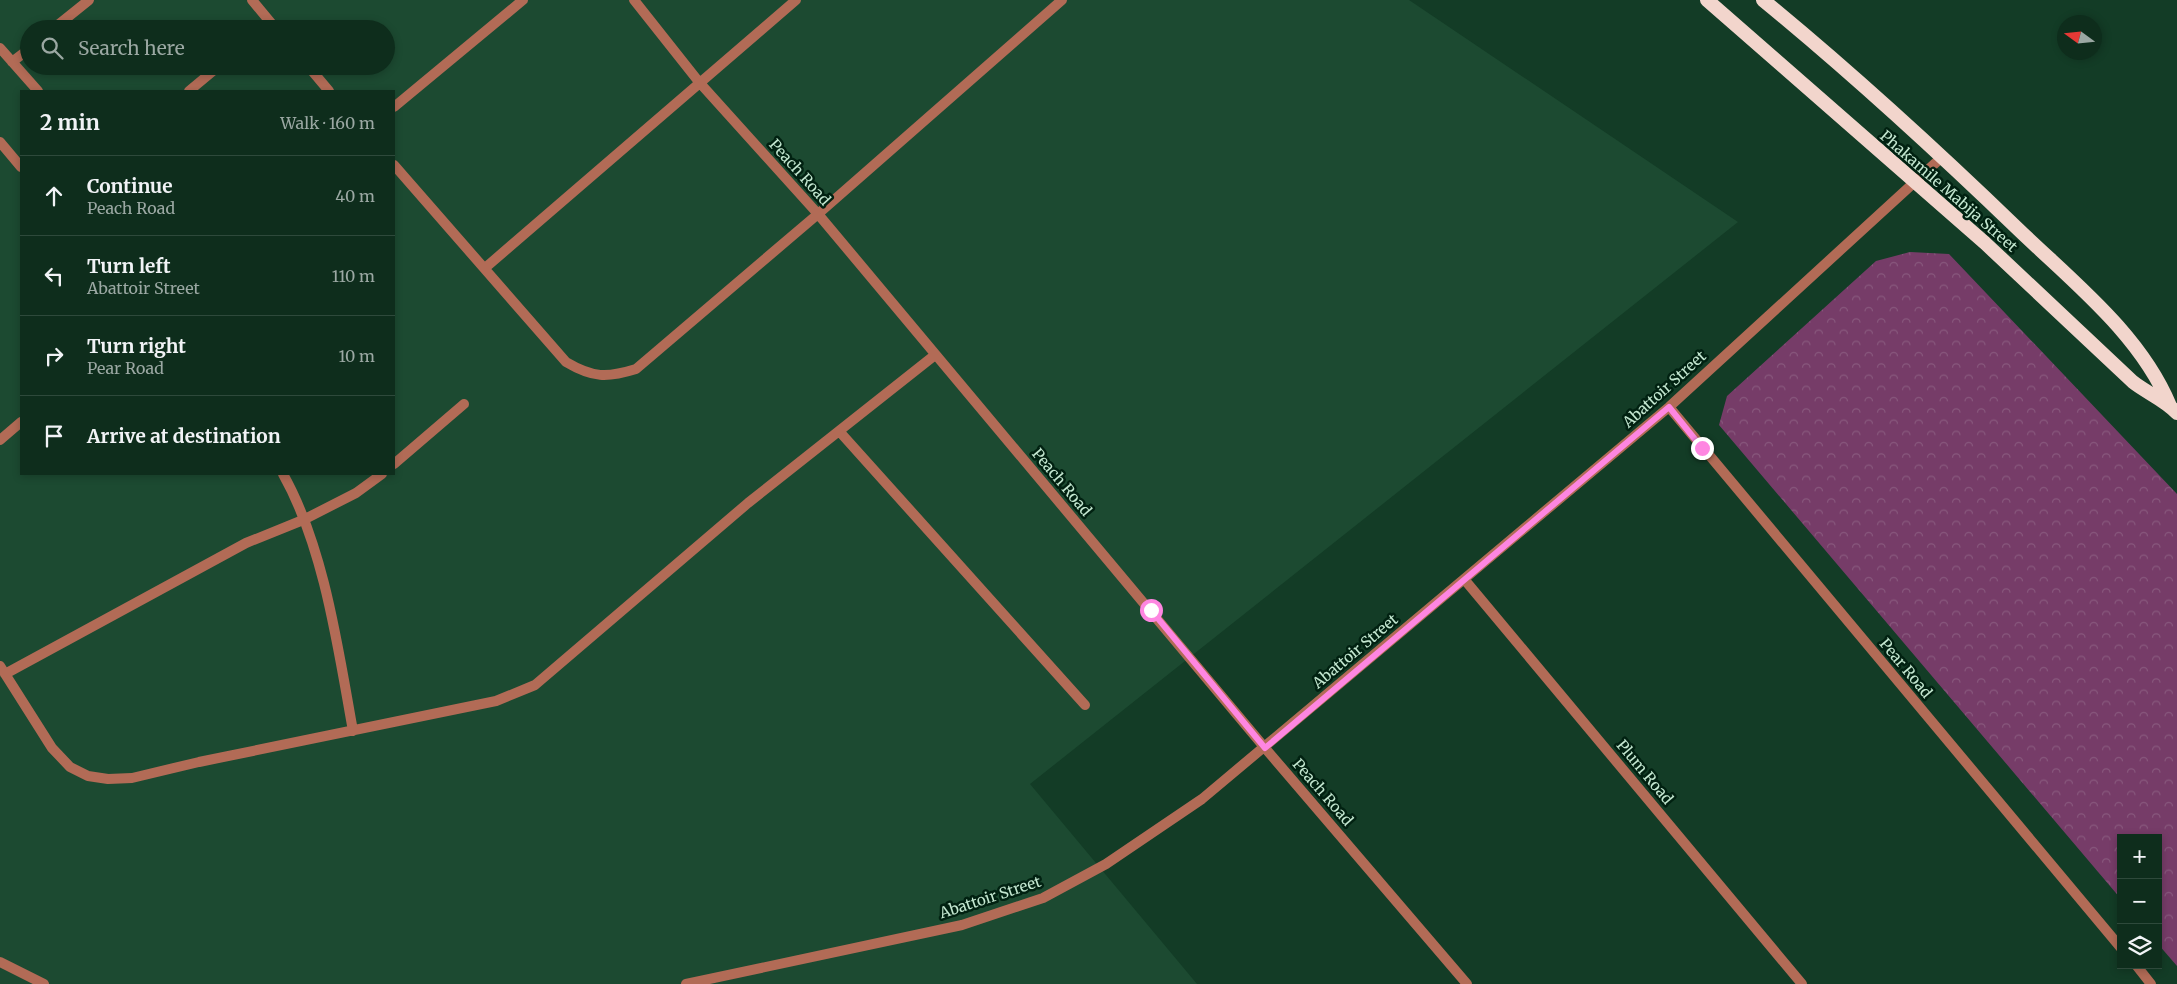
<!DOCTYPE html>
<meta charset="utf-8">
<style>
:root{--surface:#0e2d1c;--page:#1c3929;--text:#f1f3f6;--muted:#9ba8a3;--line:#2e493b}
body{margin:0;font-family:Merriweather,serif;background:var(--page);color:var(--text)}
.controls{position:absolute;right:15px;bottom:15px;display:grid;overflow:hidden;border-radius:0px;box-shadow:0 2px 8px #0003}
.controls button{width:45px;height:45px;display:grid;place-items:center;padding:0;border:0;border-bottom:1px solid var(--line);background:var(--surface);color:var(--text);font:25px sans-serif}
.compass{position:absolute;left:2057px;top:15px;width:45px;height:45px;border-radius:50%;background:var(--surface);box-shadow:0 2px 8px #0003;rotate:285deg}
.stop{position:absolute;width:15px;height:15px;margin:-11px;border:4px solid #fe86e1;border-radius:50%;background:#fff}
.stop.end{background:#fe86e1;border-color:#fff;box-shadow:0 1px 5px #0008}
.list{margin:0;padding:0;list-style:none}
h2{display:flex;justify-content:space-between;align-items:center;height:65px;margin:0;padding:0 20px;font-size:21px}
h2 small{font-size:16px;font-weight:400;color:var(--muted)}
.list li{display:grid;grid-template-columns:32px 1fr auto;gap:15px;align-items:center;box-sizing:border-box;height:80px;padding:0 20px;border-top:1px solid var(--line)}
.list b{display:block;font-size:19px;white-space:nowrap}
.list p{margin:0;font-size:16px;white-space:nowrap;color:var(--muted)}
.list em{font-size:16px;font-style:normal;color:var(--muted)}
.icon{flex:none;width:28px;height:28px;fill:none;stroke:currentColor;stroke-width:2;stroke-linecap:round;stroke-linejoin:round}
.map{position:relative;flex:none;width:2177px;height:984px;overflow:hidden}
.search{position:absolute;background:var(--surface);box-shadow:0 2px 8px #0003;left:20px;top:20px;width:375px;height:55px;display:flex;align-items:center;gap:12px;box-sizing:border-box;padding:0 18px;border-radius:28px;color:var(--muted);font-size:19px}
.panel{position:absolute;background:var(--surface);box-shadow:0 2px 8px #0003;left:20px;top:90px;width:375px;height:385px;border-radius:0px}
.map>svg:first-child{display:block}
.built{fill:#1c4a31;fill-rule:evenodd}
.forest{fill:url(#forest-crowns)}
.lines{fill:none;stroke-linecap:round;stroke-linejoin:round}
.service{stroke:#b26b56;stroke-width:10}
.minor{stroke:#b26b56;stroke-width:10}
.trunk{stroke:#f2d5cc;stroke-width:14}
.route{stroke:#fe86e1;stroke-width:6}
.labels{text-anchor:middle;dominant-baseline:central;stroke-width:5;stroke-linejoin:round;paint-order:stroke}
.street-label{font-size:15px;fill:#c3e7d0;stroke:#012111}
</style>
<div class="map">
<svg width="2177" height="984" viewBox="0 0 2177 984">
<defs>
<pattern id="forest-crowns" width="20" height="18" patternUnits="userSpaceOnUse" patternTransform="scale(1.25)"><rect width="20" height="18" fill="#763c68"/><path d="M2 6a3 3 0 1 1 6 0M12 15a3 3 0 1 1 6 0" fill="none" stroke="#88587d"/></pattern>
</defs>
<rect width="100%" height="100%" fill="#133c26"/>
<path class="built" d="M0 0H1409L1738 222 1030 784 1197 984H0ZM29 29H386V66H29ZM21 91H394V474H21Z"/>
<path class="forest" d="M1910 252 1949 254 2177 494V966L2158 944V838H2121V899L1719 425 1727 396 1876 261Z"/>
<g class="lines">
<path class="service" d="M252 0 276 29
M634 0 699 82 818 214 1265 748
M53 29 89 0
M0 48 38 91
M12 62 29 49
M308 66 329 91
M189 91 219 66
M394 107 523 0
M0 142 21 167
M394 165 566 362C593 378 607 378 636 369L818 214 1062 0
M485 268 796 0
M839 431 1085 705
M0 440 21 422
M394 464 464 404
M283 474C324 547 338 648 353 731
M0 666 52 748 70 767 88 776 108 779 132 778 199 762 496 701 535 685 748 503 935 355
M5 674 246 543 303 520 356 493 382 474"/>
<path class="minor" d="M1669 407 2121 948
M1464 579 1802 984
M1265 748 1467 984
M0 962 44 984
M2136 965 2151 984
M686 984 962 925 1043 898 1106 864 1202 799 1669 407 1942 157"/>
<path class="trunk" d="M1707 0 1985 243 2133 382C2147 393 2165 400 2177 413
M1763 0C1852 73 1936 150 2019 230 2073 282 2141 335 2170 406"/>
</g>
<g class="lines">
<path class="route" d="M1151 610 1265 748 1669 407 1702 448"/>
</g>
<g class="labels">
<g class="street-label">
<text transform="translate(800 172) rotate(48)">Peach Road</text>
<text transform="translate(1949 191) rotate(41)">Phakamile Mabija Street</text>
<text transform="translate(1664 389) rotate(-42)">Abattoir Street</text>
<text transform="translate(1062 482) rotate(50)">Peach Road</text>
<text transform="translate(1355 651) rotate(-40)">Abattoir Street</text>
<text transform="translate(1906 668) rotate(50)">Pear Road</text>
<text transform="translate(1645 772) rotate(50)">Plum Road</text>
<text transform="translate(1323 792) rotate(49)">Peach Road</text>
<text transform="translate(990 897) rotate(-18)">Abattoir Street</text>
</g>
</g>
</svg>
<div class="controls">
<button>+</button>
<button>−</button>
<button><svg class="icon" aria-label="layers" viewBox="0 0 24 24"><path d="M12 4l9 5-9 5-9-5zM3 14l9 5 9-5"/></svg></button>
</div>
<svg class="compass" viewBox="-18 -18 36 36"><path d="M0-13l5 13h-10z" fill="#e53935"/><path d="M0 13l5-13h-10z" fill="#9ba8a3"/></svg>
<div class="stop" style="left:1151px;top:610px"></div>
<div class="stop end" style="left:1702px;top:448px"></div>
<div class="search"><svg class="icon" aria-label="search" viewBox="0 0 24 24"><circle cx="10" cy="10" r="6"/><path d="M15 15l6 6"/></svg>Search here</div>
<section class="panel">
<h2>2 min<small>Walk · 160 m</small></h2>
<ul class="list">
<li><svg class="icon" aria-label="ahead" viewBox="0 0 24 24"><path d="M12 20V5M6 11l6-6 6 6"/></svg><div><b>Continue</b><p>Peach Road</p></div><em>40 m</em></li>
<li><svg class="icon" aria-label="left" viewBox="0 0 24 24"><path d="M17 20v-9H6M10 6l-5 5 5 5"/></svg><div><b>Turn left</b><p>Abattoir Street</p></div><em>110 m</em></li>
<li><svg class="icon" aria-label="right" viewBox="0 0 24 24"><path d="M7 20v-9h11M14 6l5 5-5 5"/></svg><div><b>Turn right</b><p>Pear Road</p></div><em>10 m</em></li>
<li><svg class="icon" aria-label="arrive" viewBox="0 0 24 24"><path d="M6 21V4h12l-3 4 3 4H6"/></svg><div><b>Arrive at destination</b></div></li>
</ul>
</section>
</div>
